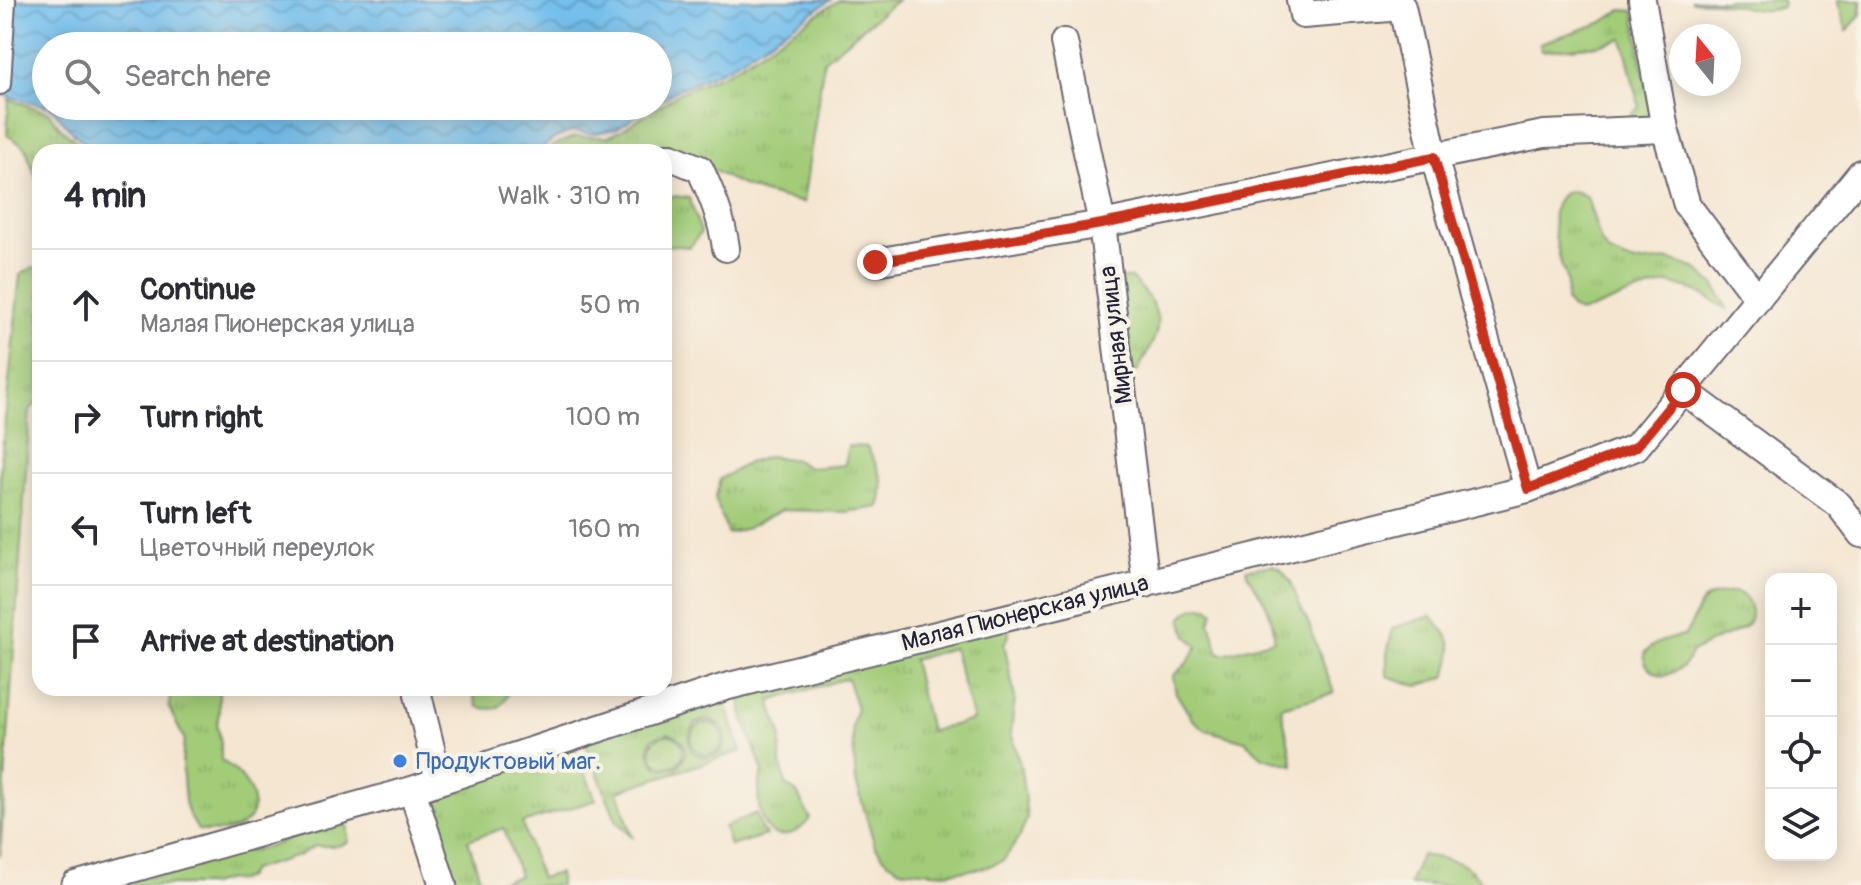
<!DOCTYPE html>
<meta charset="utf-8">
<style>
:root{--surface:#fff;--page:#f2f2f3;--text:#2b2b33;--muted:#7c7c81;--line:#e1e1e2}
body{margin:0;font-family:Pangolin,sans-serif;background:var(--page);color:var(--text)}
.controls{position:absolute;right:24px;bottom:24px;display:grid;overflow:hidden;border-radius:16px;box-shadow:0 4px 20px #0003}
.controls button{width:72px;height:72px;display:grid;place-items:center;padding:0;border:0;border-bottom:2px solid var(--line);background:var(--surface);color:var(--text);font:40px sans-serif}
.compass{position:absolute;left:1669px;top:24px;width:72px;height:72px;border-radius:50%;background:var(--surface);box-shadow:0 4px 20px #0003;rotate:342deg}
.stop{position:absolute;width:24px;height:24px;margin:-18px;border:6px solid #c8321e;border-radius:50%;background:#fff}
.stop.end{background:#c8321e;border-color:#fff;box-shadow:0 2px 8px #0008}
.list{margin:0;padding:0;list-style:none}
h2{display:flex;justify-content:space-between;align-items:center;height:104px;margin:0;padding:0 32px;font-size:34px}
h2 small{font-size:26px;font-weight:400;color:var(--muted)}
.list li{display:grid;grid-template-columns:52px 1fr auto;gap:24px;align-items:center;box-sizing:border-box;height:112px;padding:0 32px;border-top:2px solid var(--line)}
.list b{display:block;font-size:30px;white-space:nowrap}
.list p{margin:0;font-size:26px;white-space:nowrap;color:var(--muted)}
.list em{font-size:26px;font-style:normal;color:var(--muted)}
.icon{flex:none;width:44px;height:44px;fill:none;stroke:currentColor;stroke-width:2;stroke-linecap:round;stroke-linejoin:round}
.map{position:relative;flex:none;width:1861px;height:885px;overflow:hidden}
.search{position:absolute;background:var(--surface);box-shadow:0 4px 20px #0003;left:32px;top:32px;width:640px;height:88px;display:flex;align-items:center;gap:20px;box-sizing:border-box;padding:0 28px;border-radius:44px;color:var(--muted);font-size:30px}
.panel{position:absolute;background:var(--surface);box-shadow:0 4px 20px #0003;left:32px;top:144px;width:640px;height:552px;border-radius:24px}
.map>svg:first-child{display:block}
.grass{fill:url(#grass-tufts);stroke:#62775a;stroke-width:2;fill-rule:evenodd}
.water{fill:url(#water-waves);stroke:#4b7094;stroke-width:2}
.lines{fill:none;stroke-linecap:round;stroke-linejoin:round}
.pedestrian-casing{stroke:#6c6770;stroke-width:24}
.minor-casing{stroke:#6c6770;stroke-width:30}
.pedestrian{stroke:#fff;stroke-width:20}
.minor{stroke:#fff;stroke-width:26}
.route{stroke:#c8321e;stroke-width:10}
.shop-dot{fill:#3f7fe0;stroke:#f7f3e8;stroke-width:3}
.labels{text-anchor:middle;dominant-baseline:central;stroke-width:8;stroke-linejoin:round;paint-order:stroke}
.street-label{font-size:24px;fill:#22223b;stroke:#f7f3e8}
.shop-label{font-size:24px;fill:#366cbe;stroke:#f7f3e8;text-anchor:start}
</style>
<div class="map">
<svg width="1861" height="885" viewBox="0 0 1861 885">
<defs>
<pattern id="grass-tufts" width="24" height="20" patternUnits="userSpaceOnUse" patternTransform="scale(2)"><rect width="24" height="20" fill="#a2cc78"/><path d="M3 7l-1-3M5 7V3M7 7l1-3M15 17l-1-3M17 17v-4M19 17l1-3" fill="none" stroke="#8baf69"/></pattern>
<pattern id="water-waves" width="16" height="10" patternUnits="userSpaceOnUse" patternTransform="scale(2)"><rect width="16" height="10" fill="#74bfed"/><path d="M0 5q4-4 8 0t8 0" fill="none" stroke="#5f9bc1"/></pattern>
</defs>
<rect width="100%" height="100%" fill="#f7f3e8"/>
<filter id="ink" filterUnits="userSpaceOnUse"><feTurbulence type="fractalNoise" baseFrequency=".0125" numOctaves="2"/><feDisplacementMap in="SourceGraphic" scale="16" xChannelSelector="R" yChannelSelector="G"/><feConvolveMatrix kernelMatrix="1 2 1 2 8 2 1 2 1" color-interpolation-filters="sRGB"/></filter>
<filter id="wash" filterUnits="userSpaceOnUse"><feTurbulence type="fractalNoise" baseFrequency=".006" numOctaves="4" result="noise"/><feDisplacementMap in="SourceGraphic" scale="32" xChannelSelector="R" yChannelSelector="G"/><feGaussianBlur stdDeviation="1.8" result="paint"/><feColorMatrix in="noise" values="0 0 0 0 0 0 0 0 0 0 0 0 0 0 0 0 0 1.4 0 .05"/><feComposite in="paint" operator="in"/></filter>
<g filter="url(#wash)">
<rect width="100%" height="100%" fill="#f5e6d1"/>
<path class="grass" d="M839 0H897L824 60 803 203C785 198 766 195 749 188 709 171 670 140 624 152H545L557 144 574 137H608L620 131 683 91 728 72Z
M1690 0H1783L1782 7C1760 16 1738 3 1716 2 1707 2 1699 3 1690 0Z
M1837 0H1861V14L1847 31Z
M1621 10 1634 11 1652 124 1620 125 1639 107 1623 39 1598 45 1541 51 1540 43 1601 23Z
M9 99 48 112 60 127 83 148 90 152H40V184L38 183 25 147 7 135Z
M1568 191 1577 192 1587 197 1601 242 1609 253 1635 263 1670 260 1697 269 1716 287 1727 309 1696 291 1669 283 1628 295 1590 310 1579 312 1572 309 1566 302C1566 295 1567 289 1567 282 1566 276 1562 269 1561 263 1556 242 1544 203 1568 191Z
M675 196 689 198 701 232 690 247 664 245V198Z
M33 267 40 268V399L30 410 0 856V470L20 275Z
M1120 278H1131C1170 316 1161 330 1136 373H1129Z
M848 446 867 447C879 471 888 481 879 507L847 512 782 510 747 528 728 534 715 499 720 479 748 463 770 456 795 460 809 468 845 465Z
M1272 565 1280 568 1291 582 1299 603 1308 622 1334 693 1281 707 1293 765 1263 757 1245 741 1206 730 1192 719 1176 693 1173 676 1187 663 1198 646 1187 636 1182 618C1191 607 1201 603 1214 611L1210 622 1219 653 1224 654 1274 640C1275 628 1269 608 1262 597 1256 588 1248 580 1246 569Z
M1736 592C1743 594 1747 598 1749 604 1759 629 1731 633 1715 640 1707 644 1700 648 1692 652 1687 665 1678 671 1664 676 1652 672 1642 666 1645 652 1656 641 1670 638 1684 636 1705 605 1691 596 1736 592Z
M1431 616C1453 641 1457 645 1445 677L1418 686 1387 676V654L1393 628Z
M1008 624 1009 636 1004 643 1015 698 1011 732 1021 768 1027 818 1020 836 1003 861 983 868 944 873 900 869 886 860 875 846 856 782 852 726 857 708 847 678 770 701 781 735 780 758 786 786 797 793 810 818C803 831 778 844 767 828 757 816 756 785 763 772L744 719 738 691ZM953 648 973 720 930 731 913 660Z
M171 688H219V712L217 726 221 742V760C270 791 264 841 198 830L189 815 185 802 182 765 184 739 169 708Z
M471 688H510V689C503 707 498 712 478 707Z
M723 695 741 751 618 791 632 836 617 822 584 740ZM705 720H711L723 728C736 772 668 763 696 723ZM669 733C688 741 691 752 677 767L660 769C649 760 646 750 653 738Z
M691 739a16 16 0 1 1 32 0a16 16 0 1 1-32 0Z
M651 751a16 16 0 1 1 32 0a16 16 0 1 1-32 0Z
M573 744 596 800 522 823 540 878 559 873 560 885H489L519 876 504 828 468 840 482 885H448L419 794Z
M756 813 761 829 766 835 730 846 724 827Z
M333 823H343L348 827V842L338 846H315L298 856 251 870 246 878 239 881 227 879 210 885H115L137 879 175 873 225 855 268 847Z
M1421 855C1448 859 1469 860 1483 885H1409Z"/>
<path class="water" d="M0 0H831L727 68 681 88 658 102V46H46V106L0 94Z
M47 106H651L616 129 592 134 573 131 555 138 537 152H104C81 147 66 124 52 108Z"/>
</g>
<g filter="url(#ink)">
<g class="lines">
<defs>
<path id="pedestrian" d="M0 84 5 0"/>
<path id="minor" d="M1300 0 1303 15 1402 7 1434 157 1528 489
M1642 0 1665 129 1687 205 1758 299
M1064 42 1102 224 1146 584
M664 157H671L700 169C712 195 722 219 726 248
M875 262 1102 224 1544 134 1665 129
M1683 390 1839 505 1861 534
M420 688 418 695 439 781
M412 790 443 885
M75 885 412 790 725 687 1528 489 1636 447 1861 173"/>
</defs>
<use href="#pedestrian" class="pedestrian-casing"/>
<use href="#minor" class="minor-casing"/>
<use href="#pedestrian" class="pedestrian"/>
<use href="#minor" class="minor"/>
</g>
</g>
<g class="lines" filter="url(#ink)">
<path class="route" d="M875 262 1102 224 1434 157 1528 489 1636 447 1683 390"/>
</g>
<circle class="shop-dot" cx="400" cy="761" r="8"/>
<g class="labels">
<g class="street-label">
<text transform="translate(1116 335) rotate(-97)">Мирная улица</text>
<text transform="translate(1025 613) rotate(-14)">Малая Пионерская улица</text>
</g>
<g class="shop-label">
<text x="416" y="761">Продуктовый маг.</text>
</g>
</g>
</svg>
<div class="controls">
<button>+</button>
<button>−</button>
<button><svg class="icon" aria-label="locate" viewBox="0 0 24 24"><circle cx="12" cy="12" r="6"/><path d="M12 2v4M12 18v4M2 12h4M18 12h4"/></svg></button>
<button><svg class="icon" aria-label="layers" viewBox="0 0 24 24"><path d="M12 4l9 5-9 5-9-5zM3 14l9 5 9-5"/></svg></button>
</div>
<svg class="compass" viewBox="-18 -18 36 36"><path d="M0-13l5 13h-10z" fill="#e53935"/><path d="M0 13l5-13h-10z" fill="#7c7c81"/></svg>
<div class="stop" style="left:1683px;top:390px"></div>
<div class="stop end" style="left:875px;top:262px"></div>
<div class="search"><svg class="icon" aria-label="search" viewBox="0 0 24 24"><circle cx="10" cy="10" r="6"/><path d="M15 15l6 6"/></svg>Search here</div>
<section class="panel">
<h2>4 min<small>Walk · 310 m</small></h2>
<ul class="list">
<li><svg class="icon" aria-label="ahead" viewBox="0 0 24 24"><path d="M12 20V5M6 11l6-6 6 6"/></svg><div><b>Continue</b><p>Малая Пионерская улица</p></div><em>50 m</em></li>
<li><svg class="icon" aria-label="right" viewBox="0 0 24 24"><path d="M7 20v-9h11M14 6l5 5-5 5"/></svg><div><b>Turn right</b></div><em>100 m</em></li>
<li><svg class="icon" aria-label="left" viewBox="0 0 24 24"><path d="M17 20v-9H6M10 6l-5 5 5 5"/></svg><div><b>Turn left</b><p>Цветочный переулок</p></div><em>160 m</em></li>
<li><svg class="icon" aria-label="arrive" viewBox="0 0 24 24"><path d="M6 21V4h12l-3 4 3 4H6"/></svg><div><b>Arrive at destination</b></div></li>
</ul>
</section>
</div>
